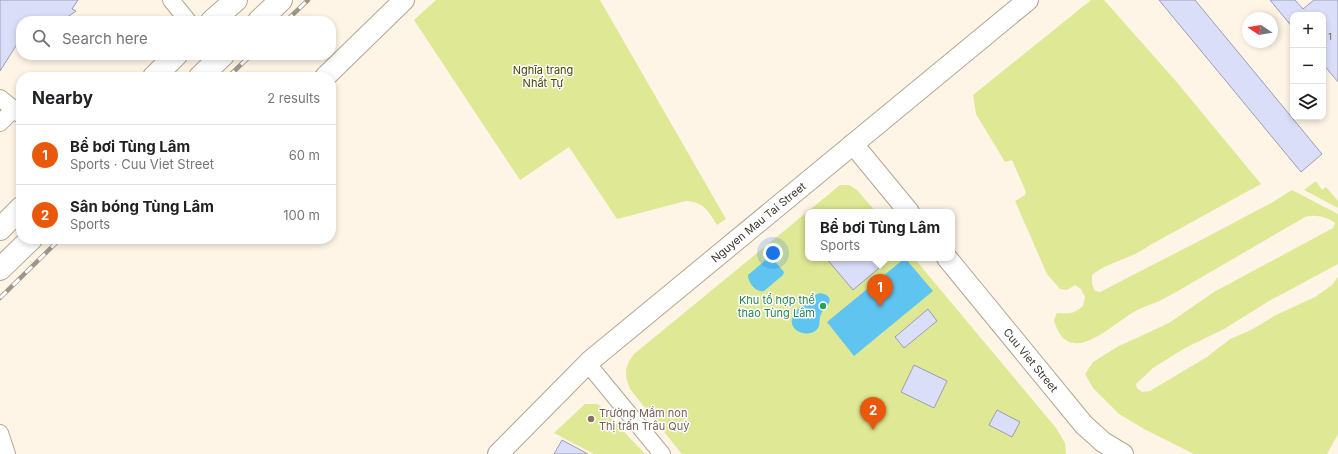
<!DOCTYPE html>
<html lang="en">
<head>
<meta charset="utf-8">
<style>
	:root { --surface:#fff; --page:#f2f2f2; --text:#202124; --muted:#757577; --line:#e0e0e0; --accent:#ea580c }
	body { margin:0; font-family:Inter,sans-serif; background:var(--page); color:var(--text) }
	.controls { position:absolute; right:12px; top:12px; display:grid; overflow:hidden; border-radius:8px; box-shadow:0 2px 6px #0003 }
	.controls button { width:36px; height:36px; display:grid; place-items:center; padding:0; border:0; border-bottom:1px solid var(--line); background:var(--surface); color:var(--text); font:20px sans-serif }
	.compass { position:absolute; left:1242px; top:12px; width:36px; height:36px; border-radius:50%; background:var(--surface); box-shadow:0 2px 6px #0003; rotate:282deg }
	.you { position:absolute; left:773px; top:253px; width:14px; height:14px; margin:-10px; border:3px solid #fff; border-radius:50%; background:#1a73e8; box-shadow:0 0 0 6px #1a73e833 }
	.badge { display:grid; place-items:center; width:26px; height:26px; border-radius:50%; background:var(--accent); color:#fff; font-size:13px; font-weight:700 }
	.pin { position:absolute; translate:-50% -33px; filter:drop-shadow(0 1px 2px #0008) }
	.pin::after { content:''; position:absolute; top:21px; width:14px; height:12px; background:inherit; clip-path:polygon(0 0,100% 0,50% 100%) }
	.popup { position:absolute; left:805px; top:209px; width:150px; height:52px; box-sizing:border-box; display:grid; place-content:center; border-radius:8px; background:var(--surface); filter:drop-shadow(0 1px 3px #0005); font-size:13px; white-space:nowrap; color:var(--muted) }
	.popup b { font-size:15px; color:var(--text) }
	.popup::after { content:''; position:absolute; left:50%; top:100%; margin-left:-8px; border:8px solid transparent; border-top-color:var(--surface) }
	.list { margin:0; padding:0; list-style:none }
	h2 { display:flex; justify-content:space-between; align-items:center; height:52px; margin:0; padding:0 16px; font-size:17px }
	h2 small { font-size:13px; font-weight:400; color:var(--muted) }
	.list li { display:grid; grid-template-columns:26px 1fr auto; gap:12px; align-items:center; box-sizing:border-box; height:60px; padding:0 16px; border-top:1px solid var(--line) }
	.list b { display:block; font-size:15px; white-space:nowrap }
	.list p { margin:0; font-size:13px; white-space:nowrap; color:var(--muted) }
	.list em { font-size:13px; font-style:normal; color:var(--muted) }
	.icon { flex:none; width:22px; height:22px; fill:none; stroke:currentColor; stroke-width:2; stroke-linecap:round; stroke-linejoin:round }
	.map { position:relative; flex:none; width:1338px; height:454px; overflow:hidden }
	.search { position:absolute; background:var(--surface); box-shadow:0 2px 6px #0003; left:16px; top:16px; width:320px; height:44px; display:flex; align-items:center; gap:10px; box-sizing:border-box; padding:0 14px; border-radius:16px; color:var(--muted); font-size:15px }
	.panel { position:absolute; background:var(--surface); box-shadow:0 2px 6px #0003; left:16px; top:72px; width:320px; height:172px; border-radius:16px }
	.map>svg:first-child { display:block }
	.green { fill:#dfe894 }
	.water { fill:#60c4f1 }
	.building { fill:#dbdef8; stroke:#9a9db4 }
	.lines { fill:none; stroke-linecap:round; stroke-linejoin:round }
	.minor-casing { stroke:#b4a690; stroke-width:18 }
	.tertiary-casing { stroke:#b4a690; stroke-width:22 }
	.trunk-casing { stroke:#b4a690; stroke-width:24 }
	.minor { stroke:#fff; stroke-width:16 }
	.tertiary { stroke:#fff; stroke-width:20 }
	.trunk { stroke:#fff; stroke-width:22 }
	.rail-casing { stroke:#9d968a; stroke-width:4.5 }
	.rail { stroke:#fff; stroke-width:3; stroke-dasharray:9; stroke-linecap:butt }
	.leisure-dot { fill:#2e9e5b; stroke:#fff; stroke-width:1.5 }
	.education-dot { fill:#8d6e63; stroke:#fff; stroke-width:1.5 }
	.labels { text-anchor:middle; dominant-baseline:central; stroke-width:3; stroke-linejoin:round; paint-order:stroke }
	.number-label { font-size:9px; fill:#646160 }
	.park-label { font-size:11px; fill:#424600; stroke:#fff }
	.street-label { font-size:11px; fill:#3c372e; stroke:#fff }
	.leisure-label { font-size:11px; fill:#27864d; stroke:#fff; text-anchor:end }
	.education-label { font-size:11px; fill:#785e54; stroke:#fff; text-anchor:start }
</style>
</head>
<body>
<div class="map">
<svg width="1338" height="454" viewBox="0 0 1338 454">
	<rect width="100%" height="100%" fill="#fef5e7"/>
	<g class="green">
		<path d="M436 0H600L726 219 717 225C708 211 705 202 686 201L617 219 569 147 520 180 414 20Z"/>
		<path d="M1091 0H1104L1175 80 1261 184 1150 245C1132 259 1109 261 1092 275V284L1095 291 1100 292 1203 239 1273 202 1292 190 1338 214V264L1269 301 1224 329 1185 348 1153 368 1136 384 1137 388 1142 392 1150 391 1207 357 1230 339 1251 330 1276 315 1315 297 1332 285 1338 277V434L1327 454H1194L1146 430 1119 414 1093 388 1085 374 1093 362 1117 347 1169 323 1214 292 1333 228 1335 223C1328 217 1314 214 1305 217L1176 292C1170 295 1164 299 1157 302 1150 305 1143 307 1137 310 1112 324 1068 371 1054 320L1057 313C1070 314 1073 314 1083 306L1085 297 1081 289 1075 285 1067 290 1060 289 1047 274 1015 201 1025 195 1026 192 1012 160 1005 162 976 114 973 95Z"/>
		<path d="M1316 181 1322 190 1326 187 1338 201V208L1304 190Z"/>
		<path d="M840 185H849L857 190 876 212H808V258H914L1056 428 1065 443 1066 454H682L681 453 630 389C624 373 624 368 634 354Z"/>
		<path d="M585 404H598L645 454H594L554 433Z"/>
	</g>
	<g class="water">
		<path d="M768 258 773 259 784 272 783 275 764 291C756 293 748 283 748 275Z"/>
		<path d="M905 258 933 291 854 356 827 322Z"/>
		<path d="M821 293C839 298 824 308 821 314 819 318 820 322 819 326 815 336 801 335 795 329 783 315 808 301 817 294Z"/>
	</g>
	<g class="building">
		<path d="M0 0H78L72 9 76 11 62 21H21V38L0 71Z"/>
		<path d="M1159 0H1195L1322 154 1301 172Z"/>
		<path d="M1270 0H1295L1303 9 1314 0H1338V82L1323 64V15H1293V28Z"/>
		<path d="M826 258H891L853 290Z"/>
		<path d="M928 309 937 321 904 348 895 337Z"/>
		<path d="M914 365 947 381 934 408 901 392Z"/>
		<path d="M997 410 1020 422 1012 437 989 425Z"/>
		<path d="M562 440 588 454H554Z"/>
	</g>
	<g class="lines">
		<defs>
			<g id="minor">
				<path d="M171 0 188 21"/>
				<path d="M0 98 21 115"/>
				<path d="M0 123 14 109"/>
				<path d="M588 364 662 454"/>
				<path d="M0 433 7 454"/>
			</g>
			<g id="tertiary">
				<path d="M325 77 404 0"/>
				<path d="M853 144 909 212"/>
				<path id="s1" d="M947 258 1084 425 1103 442 1123 454"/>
				<path id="s2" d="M498 454 590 361 1028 0"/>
			</g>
			<g id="trunk">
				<path d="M212 21 236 0"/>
				<path d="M259 21 281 0"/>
				<path d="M154 77 176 55"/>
				<path d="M200 77 223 55"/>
				<path d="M0 229 21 208"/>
				<path d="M0 269 31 239"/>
			</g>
		</defs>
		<use href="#minor" class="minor-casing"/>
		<use href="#tertiary" class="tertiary-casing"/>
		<use href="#trunk" class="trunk-casing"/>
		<use href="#minor" class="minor"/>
		<use href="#tertiary" class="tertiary"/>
		<use href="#trunk" class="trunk"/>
		<defs>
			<g id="rail">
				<path d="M286 21 308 0"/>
				<path d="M228 77 251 55"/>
				<path d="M0 298 60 239"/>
			</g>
		</defs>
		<use href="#rail" class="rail-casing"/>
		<use href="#rail" class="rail"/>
	</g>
	<circle class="leisure-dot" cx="823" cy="306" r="4"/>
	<circle class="education-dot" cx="591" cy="419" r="4"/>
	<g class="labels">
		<g class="number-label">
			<text x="1330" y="36">1</text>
		</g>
		<g class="park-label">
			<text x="543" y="70">Nghĩa trang<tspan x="543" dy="13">Nhất Tự</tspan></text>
		</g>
		<g class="street-label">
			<text stroke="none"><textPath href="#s2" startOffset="349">Nguyen Mau Tai Street</textPath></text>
			<text stroke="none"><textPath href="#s1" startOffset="132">Cuu Viet Street</textPath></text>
		</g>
		<g class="leisure-label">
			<text x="815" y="300">Khu tổ hợp thể<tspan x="815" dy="13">thao Tùng Lâm</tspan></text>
		</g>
		<g class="education-label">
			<text x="599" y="413">Trường Mầm non<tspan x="599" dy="13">Thị trấn Trâu Quỳ</tspan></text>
		</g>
	</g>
</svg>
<div class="controls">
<button>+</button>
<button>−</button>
<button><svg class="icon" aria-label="layers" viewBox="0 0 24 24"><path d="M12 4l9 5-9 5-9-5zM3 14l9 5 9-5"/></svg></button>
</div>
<svg class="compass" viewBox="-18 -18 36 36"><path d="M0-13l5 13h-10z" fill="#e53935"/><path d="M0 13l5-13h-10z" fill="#757577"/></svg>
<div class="you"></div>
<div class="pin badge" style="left:880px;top:307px">1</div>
<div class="popup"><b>Bể bơi Tùng Lâm</b>Sports</div>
<div class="pin badge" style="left:873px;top:430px">2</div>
<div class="search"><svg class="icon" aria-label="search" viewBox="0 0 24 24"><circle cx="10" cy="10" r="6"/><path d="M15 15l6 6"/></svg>Search here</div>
<section class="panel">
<h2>Nearby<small>2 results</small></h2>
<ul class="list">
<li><span class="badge">1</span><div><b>Bể bơi Tùng Lâm</b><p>Sports · Cuu Viet Street</p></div><em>60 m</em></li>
<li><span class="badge">2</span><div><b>Sân bóng Tùng Lâm</b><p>Sports</p></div><em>100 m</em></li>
</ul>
</section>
</div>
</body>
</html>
